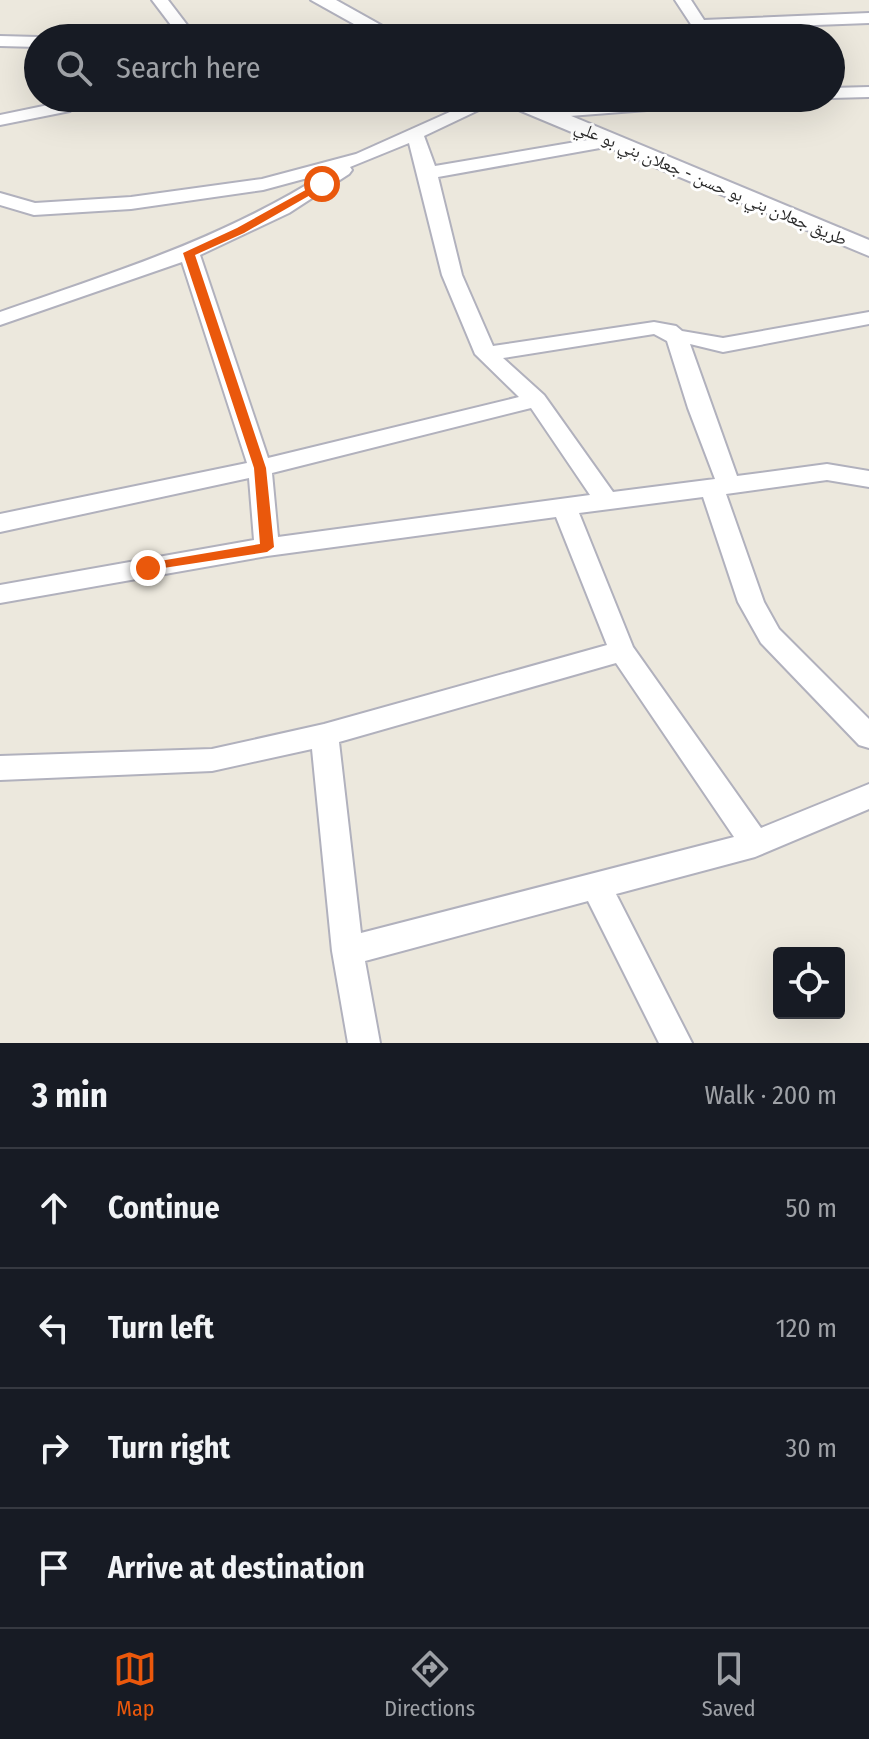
<!DOCTYPE html>
<html lang="en">
<head>
<meta charset="utf-8">
<style>
	:root { --surface:#171b24; --page:#20242c; --text:#f1f3f6; --muted:#9ea1a6; --line:#363941; --accent:#ea580c }
	body { margin:0; font-family:"Fira Sans Condensed","Noto Naskh Arabic",sans-serif; background:var(--page); color:var(--text) }
	.controls { position:absolute; right:24px; bottom:24px; display:grid; overflow:hidden; border-radius:8px; box-shadow:0 8px 32px #0002 }
	.controls button { width:72px; height:72px; display:grid; place-items:center; padding:0; border:0; border-bottom:2px solid var(--line); background:var(--surface); color:var(--text); font:40px sans-serif }
	.stop { position:absolute; width:24px; height:24px; margin:-18px; border:6px solid #ea580c; border-radius:50%; background:#fff }
	.stop.end { background:#ea580c; border-color:#fff; box-shadow:0 2px 8px #0008 }
	.list { margin:0; padding:0; list-style:none }
	h2 { display:flex; justify-content:space-between; align-items:center; height:104px; margin:0; padding:0 32px; font-size:34px }
	h2 small { font-size:26px; font-weight:400; color:var(--muted) }
	.list li { display:grid; grid-template-columns:52px 1fr auto; gap:24px; align-items:center; box-sizing:border-box; height:120px; padding:0 32px; border-top:2px solid var(--line) }
	.list b { display:block; font-size:30px; white-space:nowrap }
	.list em { font-size:26px; font-style:normal; color:var(--muted) }
	.icon { flex:none; width:44px; height:44px; fill:none; stroke:currentColor; stroke-width:2; stroke-linecap:round; stroke-linejoin:round }
	.map { position:relative; flex:none; width:869px; height:1043px; overflow:hidden }
	.search { position:absolute; background:var(--surface); box-shadow:0 8px 32px #0002; left:24px; right:24px; top:24px; height:88px; display:flex; align-items:center; gap:20px; box-sizing:border-box; padding:0 28px; border-radius:44px; color:var(--muted); font-size:30px }
	.sheet { height:584px; background:var(--surface) }
	nav { display:flex; justify-content:space-around; align-items:center; box-sizing:border-box; height:112px; border-top:2px solid var(--line); background:var(--surface); font-size:22px; color:var(--muted) }
	nav a { display:grid; justify-items:center; gap:4px }
	nav .on { color:var(--accent) }
	.map>svg:first-child { display:block }
	.lines { fill:none; stroke-linecap:round; stroke-linejoin:round }
	.minor-casing { stroke:#b1b1bd; stroke-width:4 }
	.tertiary-casing { stroke:#b1b1bd; stroke-width:4 }
	.minor { fill:#fff; fill-rule:evenodd }
	.tertiary { fill:#fff; fill-rule:evenodd }
	.route { fill:#ea580c }
	.labels { text-anchor:middle; dominant-baseline:central; stroke-width:6; stroke-linejoin:round; paint-order:stroke }
	.far-street-label { font-size:18px; fill:#2a2a2a; stroke:#fff }
</style>
</head>
<body>
<div class="map">
<svg width="869" height="1043" viewBox="0 0 869 1043">
	<rect width="100%" height="100%" fill="#ece8dd"/>
	<g class="lines">
		<defs>
			<g id="minor">
				<path d="M152 0H168L197 38H130L138 33 174 29Z"/>
				<path d="M675 0H691L704 20 869 13V23L710 29 716 38H700Z"/>
				<path d="M0 36 38 37 41 38H38V47L0 46Z"/>
				<path d="M869 87V97L831 98V88Z"/>
				<path d="M63 98H82L70 111 0 125V115L58 103Z"/>
				<path d="M481 98H504L424 136 435 166 611 136 620 141 611 146 438 177 462 275 493 346 654 322 676 326 682 331 723 338 869 312V324L723 352 690 344 737 476 827 464 869 471V487L827 480 726 494 764 602 779 629 869 719V748L859 745 761 643 738 602 703 497 579 513 633 647 761 828 869 784V809L755 857 616 894 692 1043H659L588 901 365 961 380 1043H348L332 951 312 749 212 771 0 780V756L212 749 324 724 607 645 556 517 267 556 0 603V585L254 540 249 478 0 532V514L247 463 182 262 0 325V312C115 272 222 239 326 173L263 190 131 209 34 215 0 205V193L35 203 131 197 262 179 356 154ZM409 143 442 275 475 354 519 397 268 458 200 255 289 213 349 174 352 170 350 167ZM654 334 667 341 688 408 715 479 613 492 544 395 503 358ZM531 408 590 495 278 537 272 473ZM616 663 734 837 361 933 339 742Z"/>
				<path d="M671 98H746L737 103 544 118 535 113 544 108Z"/>
			</g>
			<g id="tertiary">
				<path d="M311 0H336L404 38H379Z"/>
				<path d="M499 98H528L869 240V256L502 103Z"/>
			</g>
		</defs>
		<use href="#minor" class="minor-casing"/>
		<use href="#tertiary" class="tertiary-casing"/>
		<use href="#minor" class="minor"/>
		<use href="#tertiary" class="tertiary"/>
	</g>
	<path class="route" d="M322 181 327 184 326 186 244 233 195 255 266 468 274 547 267 552 144 571 142 568 148 563 260 544 254 468 183 253 237 228Z"/>
	<g class="labels">
		<g class="far-street-label">
			<text transform="translate(711 183) rotate(23)">طريق جعلان بني بو حسن - جعلان بني بو علي</text>
		</g>
	</g>
</svg>
<div class="controls">
<button><svg class="icon" aria-label="locate" viewBox="0 0 24 24"><circle cx="12" cy="12" r="6"/><path d="M12 2v4M12 18v4M2 12h4M18 12h4"/></svg></button>
</div>
<div class="stop" style="left:322px;top:184px"></div>
<div class="stop end" style="left:148px;top:568px"></div>
<div class="search"><svg class="icon" aria-label="search" viewBox="0 0 24 24"><circle cx="10" cy="10" r="6"/><path d="M15 15l6 6"/></svg>Search here</div>
</div>
<section class="sheet">
<h2>3 min<small>Walk · 200 m</small></h2>
<ul class="list">
<li><svg class="icon" aria-label="ahead" viewBox="0 0 24 24"><path d="M12 20V5M6 11l6-6 6 6"/></svg><div><b>Continue</b></div><em>50 m</em></li>
<li><svg class="icon" aria-label="left" viewBox="0 0 24 24"><path d="M17 20v-9H6M10 6l-5 5 5 5"/></svg><div><b>Turn left</b></div><em>120 m</em></li>
<li><svg class="icon" aria-label="right" viewBox="0 0 24 24"><path d="M7 20v-9h11M14 6l5 5-5 5"/></svg><div><b>Turn right</b></div><em>30 m</em></li>
<li><svg class="icon" aria-label="arrive" viewBox="0 0 24 24"><path d="M6 21V4h12l-3 4 3 4H6"/></svg><div><b>Arrive at destination</b></div></li>
</ul>
</section>
<nav>
<a class="on"><svg class="icon" aria-label="map" viewBox="0 0 24 24"><path d="M3 6l6-2 6 2 6-2v14l-6 2-6-2-6 2zM9 4v14M15 6v14"/></svg>Map</a>
<a><svg class="icon" aria-label="directions" viewBox="0 0 24 24"><path d="M12 3l9 9-9 9-9-9zM9 14v-3h6M13 9l2 2-2 2"/></svg>Directions</a>
<a><svg class="icon" aria-label="saved" viewBox="0 0 24 24"><path d="M7 4h10v16l-5-4-5 4z"/></svg>Saved</a>
</nav>
</body>
</html>
